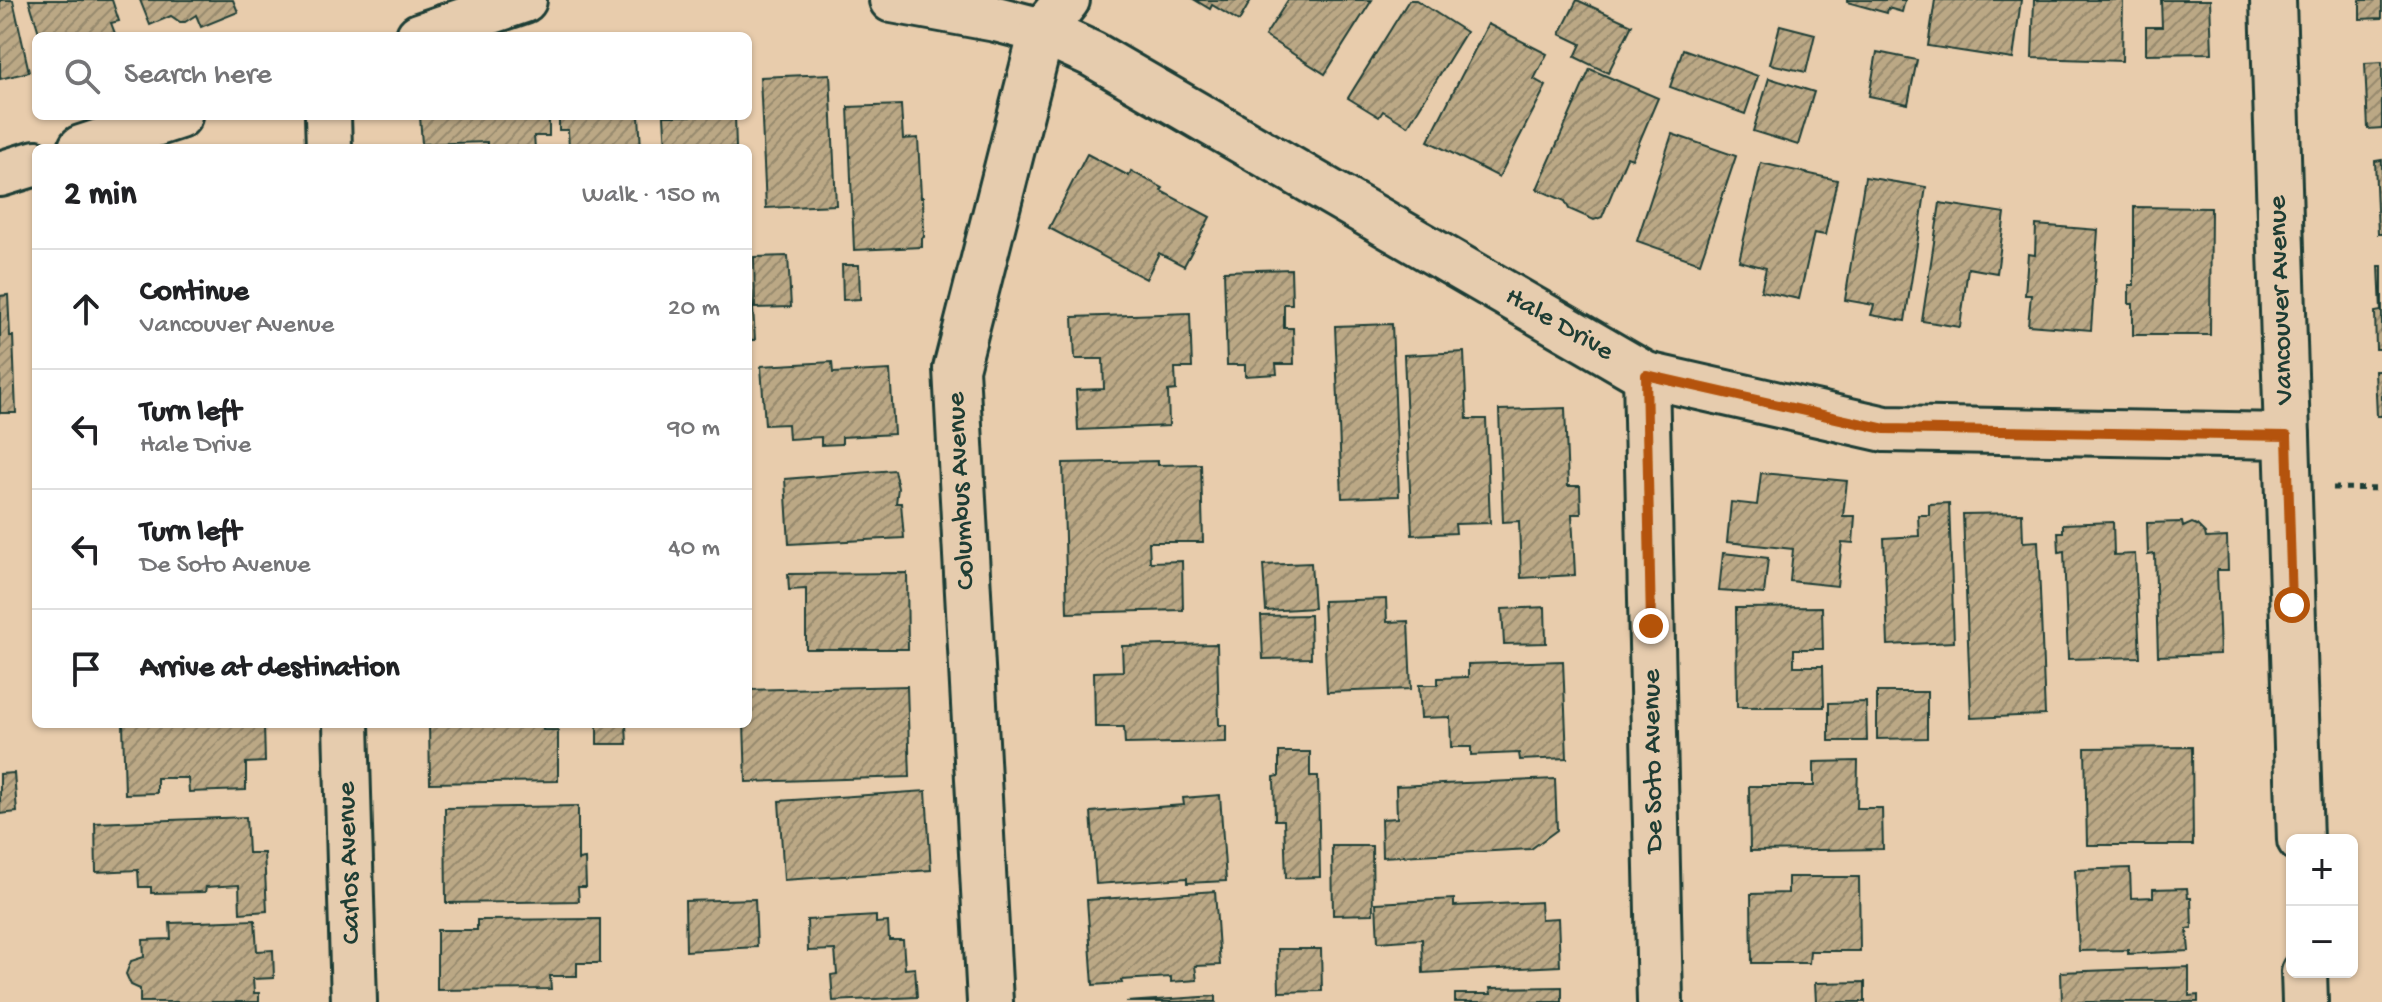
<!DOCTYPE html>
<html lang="en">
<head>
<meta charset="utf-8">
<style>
	:root { --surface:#fff; --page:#f2f2f2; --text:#202124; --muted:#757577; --line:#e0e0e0 }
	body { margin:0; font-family:"Gochi Hand",sans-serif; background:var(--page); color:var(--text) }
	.controls { position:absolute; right:24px; bottom:24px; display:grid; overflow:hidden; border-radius:12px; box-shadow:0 2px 6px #0004 }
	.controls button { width:72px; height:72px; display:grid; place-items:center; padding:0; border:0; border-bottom:2px solid var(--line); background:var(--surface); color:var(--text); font:40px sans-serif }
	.stop { position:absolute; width:24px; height:24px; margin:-18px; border:6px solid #b45309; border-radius:50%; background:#fff }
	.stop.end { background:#b45309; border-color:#fff; box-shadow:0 2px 8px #0008 }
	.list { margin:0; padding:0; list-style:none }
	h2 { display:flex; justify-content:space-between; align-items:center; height:104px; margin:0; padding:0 32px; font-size:34px }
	h2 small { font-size:26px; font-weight:400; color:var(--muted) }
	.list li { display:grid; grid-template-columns:52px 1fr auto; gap:24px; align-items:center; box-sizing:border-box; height:120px; padding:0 32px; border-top:2px solid var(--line) }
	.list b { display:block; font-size:30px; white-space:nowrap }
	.list p { margin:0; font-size:26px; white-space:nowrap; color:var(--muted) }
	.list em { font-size:26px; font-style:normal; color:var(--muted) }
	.icon { flex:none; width:44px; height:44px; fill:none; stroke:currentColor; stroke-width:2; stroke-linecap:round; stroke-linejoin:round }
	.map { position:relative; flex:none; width:2382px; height:1002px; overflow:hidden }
	.search { position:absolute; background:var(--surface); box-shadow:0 2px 6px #0004; left:32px; top:32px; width:720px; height:88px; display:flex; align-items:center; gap:20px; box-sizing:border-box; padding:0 28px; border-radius:12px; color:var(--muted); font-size:30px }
	.panel { position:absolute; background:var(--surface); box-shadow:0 2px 6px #0004; left:32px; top:144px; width:720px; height:584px; border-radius:12px }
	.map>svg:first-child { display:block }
	.building { fill:url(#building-hatch); stroke:#1f3d34; stroke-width:2 }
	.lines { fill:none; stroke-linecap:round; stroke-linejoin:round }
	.street-casing { stroke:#1f3d34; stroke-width:50 }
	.path { stroke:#1f3d34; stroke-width:5; stroke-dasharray:6 6; stroke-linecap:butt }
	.street { stroke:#e6ccae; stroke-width:44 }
	.route { stroke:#b45309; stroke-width:10 }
	.labels { text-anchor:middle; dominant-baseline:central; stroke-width:6; stroke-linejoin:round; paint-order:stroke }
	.street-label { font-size:28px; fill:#1f3d34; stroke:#e6ccae }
</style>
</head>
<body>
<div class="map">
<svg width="2382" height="1002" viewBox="0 0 2382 1002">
	<defs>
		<pattern id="building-hatch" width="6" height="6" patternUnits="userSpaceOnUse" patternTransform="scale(2)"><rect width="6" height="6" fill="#bba885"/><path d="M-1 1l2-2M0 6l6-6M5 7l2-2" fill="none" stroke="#978a6e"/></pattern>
	</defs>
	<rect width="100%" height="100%" fill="#e8ccac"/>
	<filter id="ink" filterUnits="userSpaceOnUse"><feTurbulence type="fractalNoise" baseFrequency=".0125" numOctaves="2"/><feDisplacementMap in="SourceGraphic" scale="16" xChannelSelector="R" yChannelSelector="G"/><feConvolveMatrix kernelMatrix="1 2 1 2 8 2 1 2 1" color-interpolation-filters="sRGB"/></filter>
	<g filter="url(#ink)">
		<g class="building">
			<path d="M0 0H13L29 72 0 79Z"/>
			<path d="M29 0H112L119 21 111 23 116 36H40Z"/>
			<path d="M140 0H233L238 12 201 27 196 15 185 22H180L171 16 150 25Z"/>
			<path d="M1195 0H1251L1239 21 1212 5 1210 9Z"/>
			<path d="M1288 0H1372L1325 74 1265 36Z"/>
			<path d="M1409 0H1416L1466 32 1408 126 1383 111 1379 117 1348 98Z"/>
			<path d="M1577 0 1632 25 1608 73 1575 57 1581 44 1560 34Z"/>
			<path d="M1847 0H1905L1902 12 1888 8 1887 13 1847 2Z"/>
			<path d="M1935 0H2021L2013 59 1928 46Z"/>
			<path d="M2034 0H2123L2122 61 2032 58Z"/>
			<path d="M2161 0H2210L2212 53 2146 54V27H2162Z"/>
			<path d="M2360 0H2382V18L2360 19Z"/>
			<path d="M1488 24 1547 54 1534 79 1546 86 1499 177 1428 141Z"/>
			<path d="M1780 25 1815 34 1806 72 1770 64Z"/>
			<path d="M1683 49 1758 76 1745 114 1670 87Z"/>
			<path d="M1877 52 1917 60 1908 104 1869 96Z"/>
			<path d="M2382 62V128L2368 129 2365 63Z"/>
			<path d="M1590 69 1658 98 1632 159 1627 157 1602 217 1594 220 1569 209 1565 201 1537 189Z"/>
			<path d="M830 74 836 205 766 208 760 77Z"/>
			<path d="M1769 78 1814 92 1798 145 1753 131Z"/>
			<path d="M901 105 903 139 918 138 921 197H923L924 237 922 238V247L854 250 848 107Z"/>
			<path d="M420 116H549V136H534L535 148H487V142L422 144Z"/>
			<path d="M559 116H639L641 148H569L568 130H559Z"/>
			<path d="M664 116H735L736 148H666Z"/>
			<path d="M1672 134 1736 156 1700 263 1637 241Z"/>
			<path d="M1087 154 1129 176 1131 171 1163 188 1161 191 1210 217 1184 266 1159 253 1146 279 1049 228Z"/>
			<path d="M2382 160V234H2378L2375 161Z"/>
			<path d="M1761 163 1837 180 1825 235 1814 233 1799 299 1761 291 1766 268 1739 261Z"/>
			<path d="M1865 177 1926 187 1905 321 1871 315 1874 305 1845 300Z"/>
			<path d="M1940 203 2005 213 1997 273 1968 268 1960 327 1922 321Z"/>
			<path d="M2134 207 2211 208 2210 335H2133V304H2129V285H2134Z"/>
			<path d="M2036 225 2098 230 2091 330 2028 325 2031 295H2025L2028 254 2035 255Z"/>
			<path d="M788 256 791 307 755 308 754 257Z"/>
			<path d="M842 265H859L860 299 843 300Z"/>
			<path d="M2379 266H2382V349H2376L2375 312 2381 311Z"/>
			<path d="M1291 269 1292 304H1284V328H1293L1294 364H1276L1277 374 1245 376V365H1227L1224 271Z"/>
			<path d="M748 292H752L755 340H748Z"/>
			<path d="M8 295 10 336H13L16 413H0V296Z"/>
			<path d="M1190 313 1192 368H1175L1176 390 1168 391 1169 426 1078 430 1076 390 1104 389 1103 359H1075L1073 317Z"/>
			<path d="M1392 324 1399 496 1342 498 1335 326Z"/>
			<path d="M1464 352 1467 419H1486L1490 523 1455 524 1456 533 1412 535 1404 355Z"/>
			<path d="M832 362 833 373 890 370 894 434 842 437V444L821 445V437L789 439 788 424 765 425 761 366Z"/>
			<path d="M2375 371H2382V416H2377Z"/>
			<path d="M1565 408 1568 486H1580L1581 514H1572L1575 575 1521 578 1519 521 1503 522 1499 410Z"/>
			<path d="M1158 461V465L1201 464 1203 542H1149L1150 562 1182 561 1183 610 1067 613 1063 463Z"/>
			<path d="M894 470 898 488 896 503H901L904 538 789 544 785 479Z"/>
			<path d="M1761 473 1847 481 1843 516H1855L1853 543 1842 542 1837 586 1790 581 1793 549 1727 542 1731 502 1757 505Z"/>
			<path d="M1949 503 1954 642 1888 645 1884 538 1919 536 1918 515H1929V504Z"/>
			<path d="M2022 513 2023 542 2038 541 2045 715 1971 718 1963 514Z"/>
			<path d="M2113 522 2114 555 2135 554 2140 657 2068 659 2064 551 2059 552 2058 532H2063V524Z"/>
			<path d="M2182 522 2183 527 2192 523 2197 525 2205 533 2206 538 2227 537 2228 570H2217L2220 654 2158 656 2155 554 2148 555 2147 523Z"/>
			<path d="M1723 553 1768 558 1764 594 1719 591Z"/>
			<path d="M1311 563 1314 608 1266 611 1263 565Z"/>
			<path d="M907 573 908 649H806V589L789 590 788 574Z"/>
			<path d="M1386 599 1387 622 1408 621 1411 689 1327 692 1323 601Z"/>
			<path d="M1545 607 1546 643 1504 644 1502 609Z"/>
			<path d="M1822 607 1823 649H1794V666H1823L1824 707H1737L1736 608Z"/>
			<path d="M1310 615 1311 658 1263 659 1261 616Z"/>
			<path d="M1217 644 1219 725H1226V742L1125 744 1124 727H1095L1094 672 1123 671 1122 646Z"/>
			<path d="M1563 661 1567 758 1520 760 1519 753 1471 755V747H1451L1450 717 1421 718 1419 685H1438V678L1468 677V664Z"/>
			<path d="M907 686 910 777 746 782 744 724H748V690Z"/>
			<path d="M1877 692H1927V738L1877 739Z"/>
			<path d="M1866 702 1867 741H1829V703Z"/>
			<path d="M123 724H264L265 762 246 763V790L189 792 188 778H157V793L125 794Z"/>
			<path d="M429 724H543V730H558V781L430 783Z"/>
			<path d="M597 724H626L627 744H597Z"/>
			<path d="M2192 747 2193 845H2087L2085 748Z"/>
			<path d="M1279 752H1310V776H1318L1320 877 1286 878 1284 820H1275L1274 777 1279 776Z"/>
			<path d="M1858 761 1857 808H1882L1883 849 1750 851 1749 786H1814V762Z"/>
			<path d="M14 773 17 812 0 814V774Z"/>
			<path d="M1555 779 1557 830 1531 849 1382 857 1381 819 1397 818 1396 786Z"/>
			<path d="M926 791 931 870 784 880 779 801Z"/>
			<path d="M1220 795 1226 881 1187 883V878L1096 884 1091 812 1184 805 1183 798Z"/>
			<path d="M578 806V860L585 859 586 887H578L579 901 446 903 445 808Z"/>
			<path d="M246 817 248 853H264L267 911 240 913 239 885 206 887 205 892 151 893V887H139L138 870 96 872 95 823Z"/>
			<path d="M1332 846H1372L1373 914 1333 915Z"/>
			<path d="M2130 868 2131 898 2153 897V889L2187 888 2188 898H2191L2192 928 2187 929 2189 951 2128 954V950L2079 951 2075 870Z"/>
			<path d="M1788 877H1859L1860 951H1810L1809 963H1752L1751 894 1788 893Z"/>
			<path d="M1215 891 1220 965 1195 966 1197 980 1171 982V977L1121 980 1122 983 1093 985 1087 900Z"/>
			<path d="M755 899 757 947 686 951 685 901Z"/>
			<path d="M1454 899V906L1540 902 1541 919 1558 918 1560 966 1423 973 1422 939 1378 942 1376 903Z"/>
			<path d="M876 916V923L888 922 889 940H903L905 969 915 968 917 997 833 1001 831 975 837 974 835 950 808 951 807 920Z"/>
			<path d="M600 919V963H577V976H550L551 989 437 990V930H477V920Z"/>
			<path d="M255 920 257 951 273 950 274 978 253 979 254 993H259V1002H140V989L131 985 126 974 131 961 144 957 143 940 171 939 170 923Z"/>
			<path d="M1278 949H1321L1322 991 1279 992Z"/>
			<path d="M2189 967V996L2198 995V1002H2062L2061 972Z"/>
			<path d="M1865 982V1002H1816L1815 983Z"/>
			<path d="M1562 987V1002H1455V994H1491L1490 988Z"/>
			<path d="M1216 996V1002H1126Z"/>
		</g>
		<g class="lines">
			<defs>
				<g id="street">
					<path d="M892 0 996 19 1042 31 1092 54 1646 375 1885 429 2287 436"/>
					<path d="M2273 0 2300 840"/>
					<path d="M419 36 524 0"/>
					<path d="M328 116 329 148"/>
					<path d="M81 148 179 116"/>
					<path d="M0 174 36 163"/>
					<path d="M1646 375 1660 1002"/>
					<path d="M346 724 354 1002"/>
					<path d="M2304 972 2305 1002"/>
					<path d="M990 1002 956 369 1042 31 1067 0"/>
				</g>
			</defs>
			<use href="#street" class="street-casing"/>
			<path class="path" d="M2333 488 2382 489"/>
			<use href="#street" class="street"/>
		</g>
	</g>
	<g class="lines" filter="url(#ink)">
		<path class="route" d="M1651 626 1646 375 1885 429 2287 436 2292 605"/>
	</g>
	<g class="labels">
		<g class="street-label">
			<text transform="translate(2282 300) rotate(-92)">Vancouver Avenue</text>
			<text transform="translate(1559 325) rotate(30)">Hale Drive</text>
			<text transform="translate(962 491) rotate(-93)">Columbus Avenue</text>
			<text transform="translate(1654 761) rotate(-91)">De Soto Avenue</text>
			<text transform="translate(350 863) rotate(-92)">Carlos Avenue</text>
		</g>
	</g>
</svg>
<div class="controls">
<button>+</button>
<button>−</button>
</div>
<div class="stop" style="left:2292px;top:605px"></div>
<div class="stop end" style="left:1651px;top:626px"></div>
<div class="search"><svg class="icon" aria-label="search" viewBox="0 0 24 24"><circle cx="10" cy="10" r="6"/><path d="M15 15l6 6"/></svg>Search here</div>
<section class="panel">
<h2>2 min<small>Walk · 150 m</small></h2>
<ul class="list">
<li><svg class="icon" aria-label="ahead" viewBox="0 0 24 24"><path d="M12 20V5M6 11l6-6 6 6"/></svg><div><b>Continue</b><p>Vancouver Avenue</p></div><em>20 m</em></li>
<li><svg class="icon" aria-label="left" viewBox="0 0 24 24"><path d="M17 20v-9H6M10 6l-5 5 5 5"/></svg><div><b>Turn left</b><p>Hale Drive</p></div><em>90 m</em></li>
<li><svg class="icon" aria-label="left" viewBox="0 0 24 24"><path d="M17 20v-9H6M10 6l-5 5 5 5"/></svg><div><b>Turn left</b><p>De Soto Avenue</p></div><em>40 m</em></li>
<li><svg class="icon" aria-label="arrive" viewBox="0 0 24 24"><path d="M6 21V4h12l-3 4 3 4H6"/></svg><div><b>Arrive at destination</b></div></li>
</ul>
</section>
</div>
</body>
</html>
